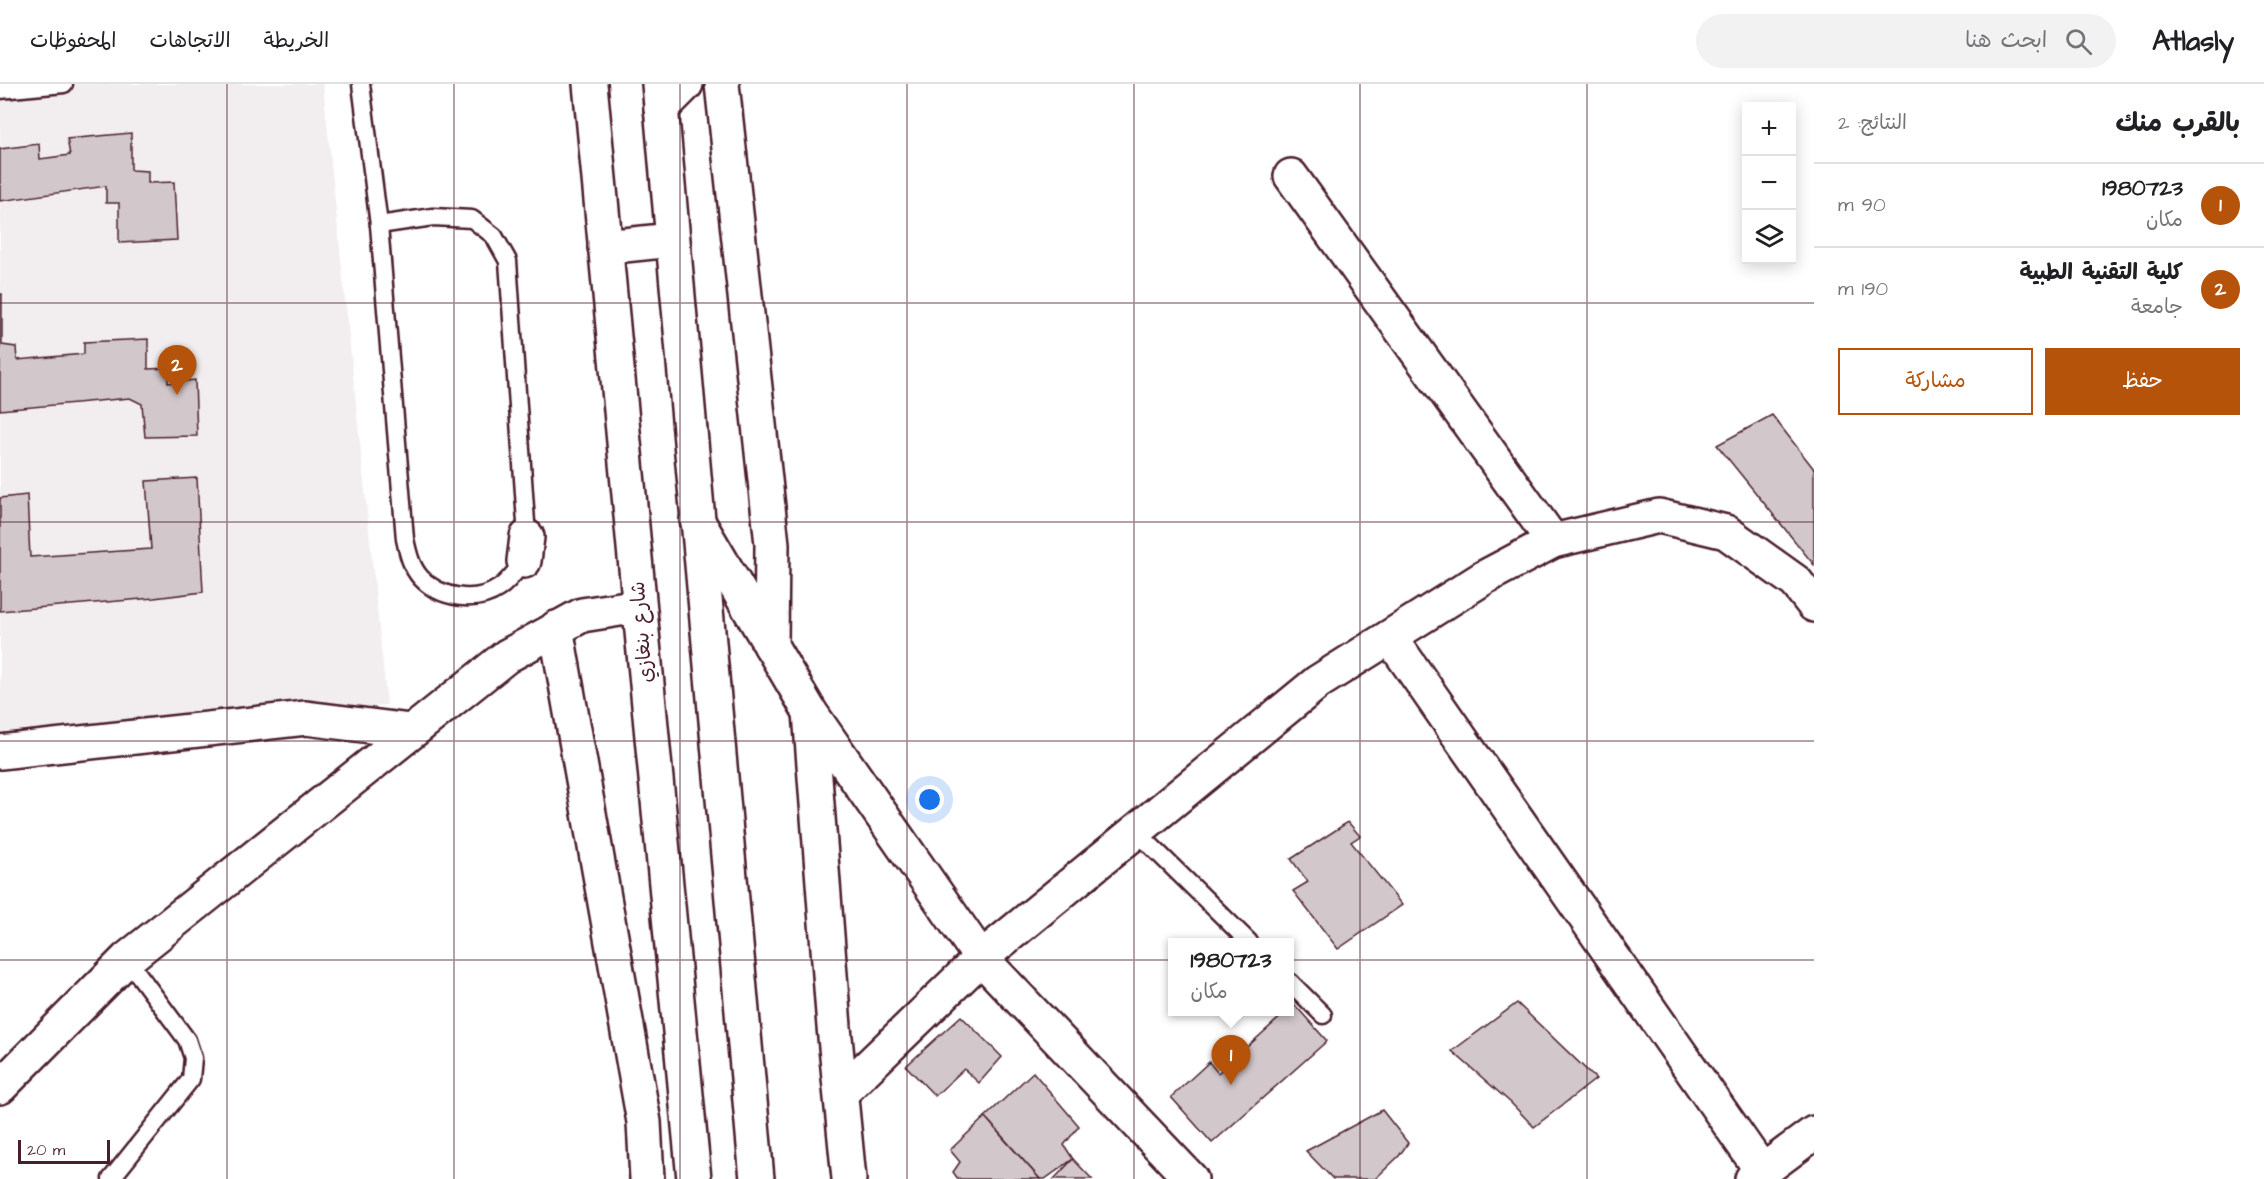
<!DOCTYPE html>
<html lang="ar">
<head>
<meta charset="utf-8">
<style>
	:root { --surface:#fff; --page:#f2f2f2; --text:#202124; --muted:#757577; --line:#e0e0e0; --accent:#b45309 }
	body { margin:0; font-family:"Architects Daughter","Playpen Sans Arabic",sans-serif; background:var(--page); color:var(--text); direction:rtl }
	.controls { position:absolute; right:18px; top:18px; display:grid; overflow:hidden; border-radius:0px; box-shadow:0 3px 15px #0003 }
	.controls button { width:54px; height:54px; display:grid; place-items:center; padding:0; border:0; border-bottom:2px solid var(--line); background:var(--surface); color:var(--text); font:30px sans-serif }
	.scale { position:absolute; left:18px; bottom:15px; width:92px; box-sizing:border-box; padding-left:6px; border:3px solid #4a1f2b; border-top:0; font-size:16px; line-height:21px; white-space:nowrap; color:#4a1f2b; -webkit-text-stroke:4px #fff; paint-order:stroke }
	.you { position:absolute; left:930px; top:716px; width:21px; height:21px; margin:-15px; border:4px solid #fff; border-radius:50%; background:#1a73e8; box-shadow:0 0 0 9px #1a73e833 }
	.badge { display:grid; place-items:center; width:39px; height:39px; border-radius:50%; background:var(--accent); color:#fff; font-size:20px; font-weight:700 }
	.pin { position:absolute; translate:-50% -50px; filter:drop-shadow(0 2px 3px #0008) }
	.pin::after { content:''; position:absolute; top:32px; width:21px; height:18px; background:inherit; clip-path:polygon(0 0,100% 0,50% 100%) }
	.popup { position:absolute; left:1168px; top:854px; width:126px; height:78px; box-sizing:border-box; display:grid; place-content:center; border-radius:0px; background:var(--surface); filter:drop-shadow(0 2px 4px #0005); font-size:20px; white-space:nowrap; color:var(--muted) }
	.popup b { font-size:22px; color:var(--text) }
	.popup::after { content:''; position:absolute; left:50%; top:100%; margin-left:-12px; border:12px solid transparent; border-top-color:var(--surface) }
	.list { margin:0; padding:0; list-style:none }
	h2 { display:flex; justify-content:space-between; align-items:center; height:78px; margin:0; padding:0 24px; font-size:26px }
	h2 small { font-size:20px; font-weight:400; color:var(--muted) }
	.list li { display:grid; grid-template-columns:39px 1fr auto; gap:18px; align-items:center; box-sizing:border-box; height:84px; padding:0 24px; border-top:2px solid var(--line) }
	.list b { display:block; font-size:22px; white-space:nowrap }
	.list p { margin:0; font-size:20px; white-space:nowrap; color:var(--muted) }
	.list em { font-size:20px; font-style:normal; color:var(--muted) }
	.actions { display:flex; gap:12px; padding:18px 24px }
	.actions a { flex:1; padding:14px 0; border:2px solid var(--accent); border-radius:0px; text-align:center; font-size:21px; color:var(--accent) }
	.actions .main { background:var(--accent); color:#fff }
	.icon { flex:none; width:33px; height:33px; fill:none; stroke:currentColor; stroke-width:2; stroke-linecap:round; stroke-linejoin:round }
	.map { position:relative; flex:none; width:1814px; height:1095px; overflow:hidden; direction:ltr }
	header { display:flex; align-items:center; gap:36px; box-sizing:border-box; height:84px; padding:0 30px; background:var(--surface); border-bottom:2px solid var(--line) }
	header strong { font-size:28px }
	nav { display:flex; gap:33px; margin-inline-start:auto; font-size:21px }
	.search { width:420px; height:54px; background:var(--page); display:flex; align-items:center; gap:15px; box-sizing:border-box; padding:0 21px; border-radius:33px; color:var(--muted); font-size:22px }
	main { display:flex }
	aside { flex:1; background:var(--surface) }
	.map>svg:first-child { display:block }
	.built { fill:#f2eeef }
	.building { fill:#d2c7cb; stroke:#4a1f2b; stroke-width:1.5 }
	.lines { fill:none; stroke-linecap:round; stroke-linejoin:round }
	.lane-casing { stroke:#4a1f2b; stroke-width:21 }
	.street-casing { stroke:#4a1f2b; stroke-width:38 }
	.primary-casing { stroke:#4a1f2b; stroke-width:38 }
	.lane { stroke:#fff; stroke-width:16 }
	.street { stroke:#fff; stroke-width:33 }
	.primary { stroke:#fff; stroke-width:33 }
	.grid { fill:none; stroke:#4a1f2b; stroke-width:1.5; stroke-opacity:0.55 }
	.labels { text-anchor:middle; dominant-baseline:central; stroke-width:4.5; stroke-linejoin:round; paint-order:stroke }
	.street-label { font-size:20px; fill:#4a1f2b; stroke:#fff }
</style>
</head>
<body>
<header>
<strong>Atlasly</strong>
<div class="search"><svg class="icon" aria-label="search" viewBox="0 0 24 24"><circle cx="10" cy="10" r="6"/><path d="M15 15l6 6"/></svg>ابحث هنا</div>
<nav><a>الخريطة</a><a>الاتجاهات</a><a>المحفوظات</a></nav>
</header>
<main>
<aside>
<h2>بالقرب منك<small>النتائج: 2</small></h2>
<ul class="list">
<li><span class="badge">1</span><div><b>1980723</b><p>مكان</p></div><em>90 m</em></li>
<li><span class="badge">2</span><div><b>كلية التقنية الطبية</b><p>جامعة</p></div><em>190 m</em></li>
</ul>
<div class="actions"><a class="main">حفظ</a><a>مشاركة</a></div>
</aside>
<div class="map">
<svg width="1814" height="1095" viewBox="0 0 1814 1095">
	<rect width="100%" height="100%" fill="#fff"/>
	<filter id="ink" filterUnits="userSpaceOnUse"><feTurbulence type="fractalNoise" baseFrequency=".0167" numOctaves="2"/><feDisplacementMap in="SourceGraphic" scale="12" xChannelSelector="R" yChannelSelector="G"/><feConvolveMatrix kernelMatrix="1 2 1 2 8 2 1 2 1" color-interpolation-filters="sRGB"/></filter>
	<g filter="url(#ink)">
		<path class="built" d="M0 0H323L387 621 0 654Z"/>
		<g class="building">
			<path d="M131 49V86L148 87V99L174 98 177 156 119 159V119H106V102L0 117V65L39 60 40 75 70 71 67 55Z"/>
			<path d="M0 210H2V261L16 263 17 276 84 270V258L148 255V285L168 284V299L195 296 197 352 145 353 142 320 130 314 0 326Z"/>
			<path d="M1772 331 1814 385V481L1717 361Z"/>
			<path d="M197 394 203 508 154 514 0 527V414L27 411 30 473 151 465 146 397Z"/>
			<path d="M1348 738 1360 752 1351 758 1402 821 1338 865 1293 807 1308 798 1291 775Z"/>
			<path d="M1517 919 1596 995 1534 1043 1511 1019 1452 967Z"/>
			<path d="M1294 920 1327 957 1212 1059 1171 1013 1209 978 1218 989 1286 928H1290V925Z"/>
			<path d="M961 932 1002 973 979 999 964 985 935 1012 906 982Z"/>
			<path d="M1033 988 1079 1042 1064 1061 1073 1075 1045 1095H1040L985 1033Z"/>
			<path d="M1382 1026 1408 1059 1399 1072 1375 1095H1333L1306 1067Z"/>
			<path d="M985 1033 1004 1055 1040 1095H958L953 1088 960 1078 950 1066Z"/>
			<path d="M1073 1075 1092 1095H1054Z"/>
		</g>
		<g class="lines">
			<defs>
				<g id="lane">
					<path d="M361 0 379 141"/>
					<path d="M0 6 64 0"/>
					<path d="M524 477C516 487 509 497 499 504 475 520 440 514 421 494 411 483 408 469 405 455L379 141 433 133 472 135 494 152 508 177 527 453"/>
					<path d="M1137 748 1249 858"/>
					<path d="M1290 898 1323 931"/>
					<path d="M111 1095 191 995 193 974 187 956 127 875"/>
				</g>
				<g id="street">
					<path d="M722 0 772 460 771 562"/>
					<path d="M661 25 686 0"/>
					<path d="M1291 92 1553 457"/>
					<path d="M697 436 810 628 981 874 1191 1095"/>
					<path d="M524 477 527 453"/>
					<path d="M556 544 644 1038 647 1095"/>
					<path d="M1390 553 1762 1087"/>
					<path d="M810 628 834 943 849 1095"/>
					<path d="M0 668 306 634 411 647"/>
					<path d="M0 1003 127 875 507 572 582 531 639 522"/>
					<path d="M842 1008 981 874 1318 598 1485 493 1553 457 1659 432 1726 448 1796 498 1814 521"/>
					<path d="M1752 1095 1814 1049"/>
				</g>
				<g id="primary">
					<path d="M590 0 694 1095"/>
					<path d="M659 0 757 1095"/>
					<path d="M605 163 672 156"/>
				</g>
			</defs>
			<use href="#lane" class="lane-casing"/>
			<use href="#street" class="street-casing"/>
			<use href="#primary" class="primary-casing"/>
			<use href="#lane" class="lane"/>
			<use href="#street" class="street"/>
			<use href="#primary" class="primary"/>
		</g>
	</g>
	<path class="grid" d="M227 0V1095M454 0V1095M680 0V1095M907 0V1095M1134 0V1095M1360 0V1095M1587 0V1095M0 219H1814M0 438H1814M0 657H1814M0 876H1814"/>
	<g class="labels">
		<g class="street-label">
			<text transform="translate(642 548) rotate(-95)">شارع بنغازي</text>
		</g>
	</g>
</svg>
<div class="controls">
<button>+</button>
<button>−</button>
<button><svg class="icon" aria-label="layers" viewBox="0 0 24 24"><path d="M12 4l9 5-9 5-9-5zM3 14l9 5 9-5"/></svg></button>
</div>
<div class="scale">20 m</div>
<div class="you"></div>
<div class="pin badge" style="left:1231px;top:1001px">1</div>
<div class="popup"><b>1980723</b>مكان</div>
<div class="pin badge" style="left:177px;top:311px">2</div>
</div>
</main>
</body>
</html>
